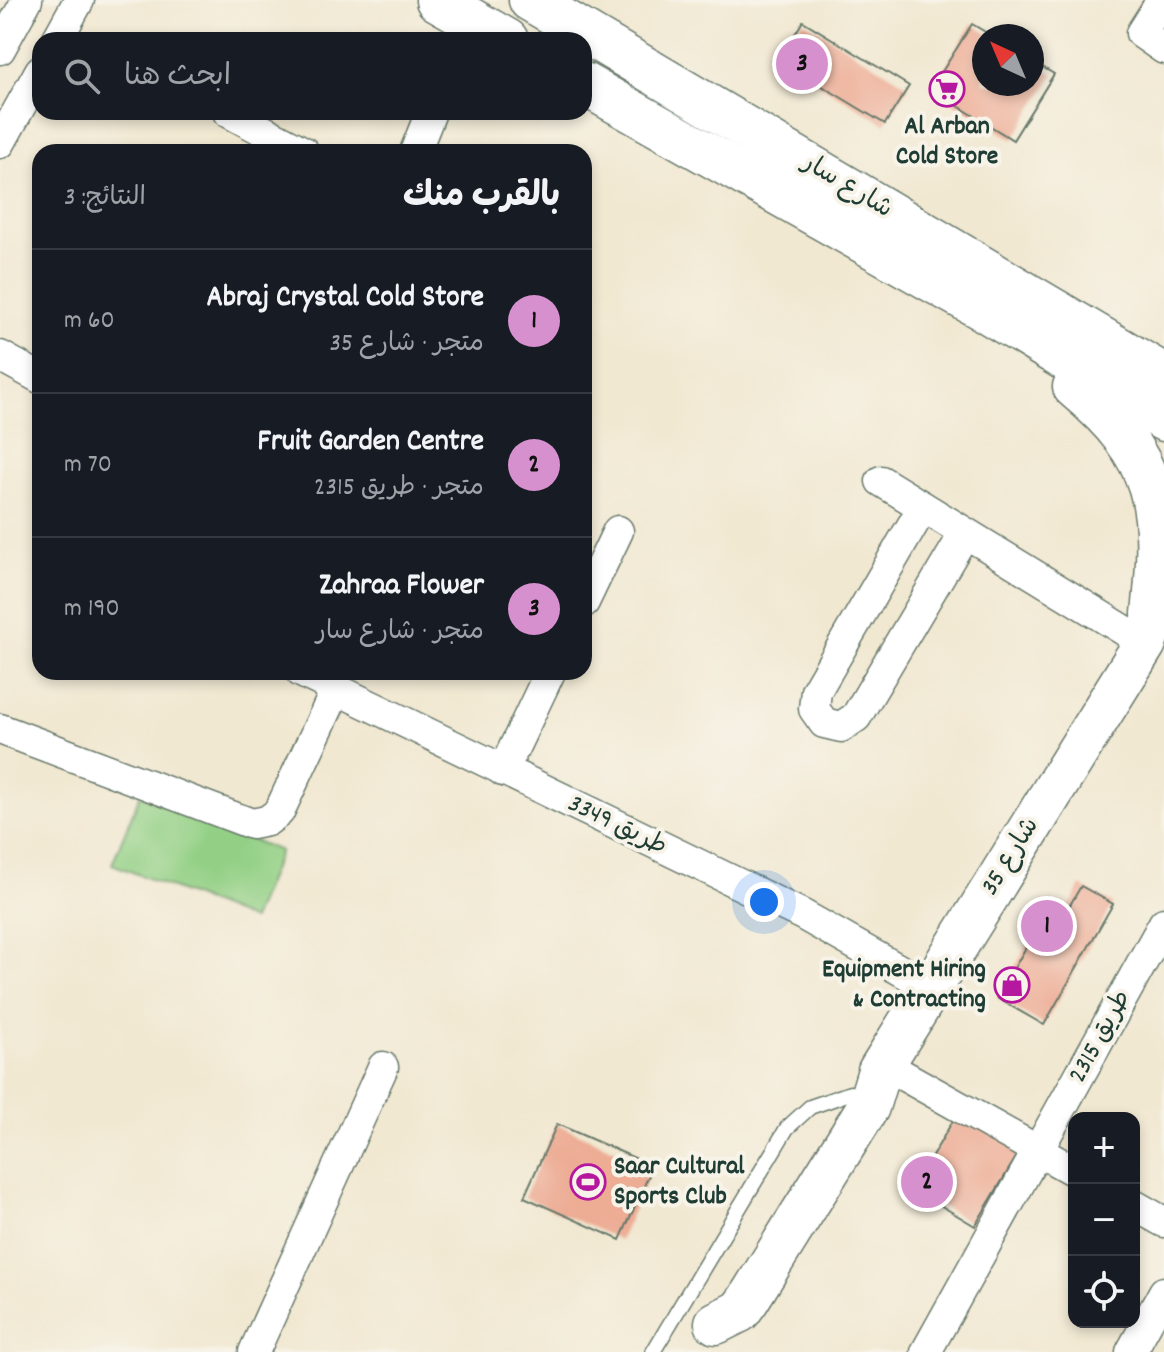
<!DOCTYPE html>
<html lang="ar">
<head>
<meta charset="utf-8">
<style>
	:root { --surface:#171b24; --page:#242831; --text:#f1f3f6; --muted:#9ea1a6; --line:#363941; --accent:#d690ce }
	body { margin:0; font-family:Dekko,"Playpen Sans Arabic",sans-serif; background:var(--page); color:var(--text); direction:rtl }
	.controls { position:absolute; right:24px; bottom:24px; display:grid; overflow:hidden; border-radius:16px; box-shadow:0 4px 12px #0003 }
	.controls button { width:72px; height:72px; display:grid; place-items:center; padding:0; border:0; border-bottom:2px solid var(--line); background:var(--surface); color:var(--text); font:40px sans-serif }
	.compass { position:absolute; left:972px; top:24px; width:72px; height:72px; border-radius:50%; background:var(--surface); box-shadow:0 4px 12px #0003; rotate:316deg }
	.you { position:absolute; left:764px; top:902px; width:28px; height:28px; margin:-20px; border:6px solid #fff; border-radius:50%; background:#1a73e8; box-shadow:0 0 0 12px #1a73e833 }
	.badge { display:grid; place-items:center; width:52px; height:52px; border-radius:50%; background:var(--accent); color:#111; font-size:26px; font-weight:700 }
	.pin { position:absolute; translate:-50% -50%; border:4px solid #fff; box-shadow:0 2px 8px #0006 }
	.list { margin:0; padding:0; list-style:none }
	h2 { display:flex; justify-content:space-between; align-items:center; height:104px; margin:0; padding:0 32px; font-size:34px }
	h2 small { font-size:26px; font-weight:400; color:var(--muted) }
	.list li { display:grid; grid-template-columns:52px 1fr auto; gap:24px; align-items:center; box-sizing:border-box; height:144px; padding:0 32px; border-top:2px solid var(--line) }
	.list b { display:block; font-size:30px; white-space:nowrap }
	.list p { margin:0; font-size:26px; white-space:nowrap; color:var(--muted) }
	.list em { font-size:26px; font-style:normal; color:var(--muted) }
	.icon { flex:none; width:44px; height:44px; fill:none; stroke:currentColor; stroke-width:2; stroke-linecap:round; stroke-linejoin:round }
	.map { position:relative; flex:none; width:1164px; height:1352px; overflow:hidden; direction:ltr }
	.search { position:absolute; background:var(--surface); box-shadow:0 4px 12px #0003; left:32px; top:32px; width:560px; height:88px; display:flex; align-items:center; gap:20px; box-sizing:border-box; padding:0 28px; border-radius:24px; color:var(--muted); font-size:30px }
	.panel { position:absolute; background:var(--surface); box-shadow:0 4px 12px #0003; left:32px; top:144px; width:560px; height:536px; border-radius:24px; direction:rtl }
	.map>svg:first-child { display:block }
	.green { fill:#93d085; stroke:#59865c; stroke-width:2 }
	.building { fill:#edac94 }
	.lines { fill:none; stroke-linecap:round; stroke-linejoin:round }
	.lane-casing { stroke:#68796b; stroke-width:17 }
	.street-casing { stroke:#68796b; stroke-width:33 }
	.secondary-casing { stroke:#68796b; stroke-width:45 }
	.lane { stroke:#fff; stroke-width:14 }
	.street { stroke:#fff; stroke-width:30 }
	.secondary { stroke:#fff; stroke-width:42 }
	.labels { text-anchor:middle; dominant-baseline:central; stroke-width:8; stroke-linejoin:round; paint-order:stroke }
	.poi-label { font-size:26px; font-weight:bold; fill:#1f3d34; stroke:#f7f3e8 }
	.street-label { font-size:26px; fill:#1f3d34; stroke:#f7f3e8 }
</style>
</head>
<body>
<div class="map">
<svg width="1164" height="1352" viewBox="0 0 1164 1352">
	<rect width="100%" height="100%" fill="#f7f3e8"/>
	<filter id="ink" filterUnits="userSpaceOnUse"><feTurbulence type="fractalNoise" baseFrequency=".0125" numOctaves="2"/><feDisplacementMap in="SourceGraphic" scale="16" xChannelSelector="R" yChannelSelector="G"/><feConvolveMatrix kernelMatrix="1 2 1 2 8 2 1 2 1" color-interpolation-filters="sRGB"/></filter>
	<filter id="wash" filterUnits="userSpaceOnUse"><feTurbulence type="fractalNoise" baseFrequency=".006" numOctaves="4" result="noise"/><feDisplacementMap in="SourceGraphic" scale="32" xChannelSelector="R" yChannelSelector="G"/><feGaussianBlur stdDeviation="1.8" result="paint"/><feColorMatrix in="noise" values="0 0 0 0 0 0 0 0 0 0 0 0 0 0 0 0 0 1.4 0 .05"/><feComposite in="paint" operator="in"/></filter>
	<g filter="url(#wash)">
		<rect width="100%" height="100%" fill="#f1e8d1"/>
		<path class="green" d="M140 795 280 851 252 920 112 864Z"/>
		<g id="blocks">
			<g class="building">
				<path d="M803 21 909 86 885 124 779 60Z"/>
				<path d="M972 24 992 36H984V84H1032V61L1054 74 1013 140 931 89Z"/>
				<path d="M1081 886 1113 904 1044 1025 997 998 1048 909 1063 917Z"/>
				<path d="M958 1112 1021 1149 975 1226 913 1189Z"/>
				<path d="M557 1124 653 1166 620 1240 524 1197Z"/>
			</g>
		</g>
	</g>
	<g filter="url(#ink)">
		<use href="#blocks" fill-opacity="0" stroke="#68796b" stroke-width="2"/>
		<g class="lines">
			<defs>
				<path id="lane" d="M653 1352 787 1128 810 1107 850 1093"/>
				<g id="street">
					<path d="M1162 0 1141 33 1164 49"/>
					<path d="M57 40 79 0"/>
					<path d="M0 49 27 0"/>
					<path d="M228 112 304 152"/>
					<path d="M0 143 40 71"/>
					<path d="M415 152 431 112"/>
					<path d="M0 356 40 378"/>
					<path d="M881 481 1145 643"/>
					<path d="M923 507 816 691 814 709 824 723 841 727 856 717 965 533"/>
					<path d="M584 602 618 531"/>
					<path d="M301 672 803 915 930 987"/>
					<path d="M0 729 252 824 267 821 279 812 336 690"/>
					<path d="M503 771 550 672"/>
					<path d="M883 1064 1074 1171"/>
					<path d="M1134 1205 1164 1222"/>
					<path d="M254 1352 383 1067"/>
					<path d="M926 1352 1164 923"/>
					<path d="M1131 1352 1164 1292"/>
				</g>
				<g id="secondary">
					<path d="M437 0 507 40"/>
					<path d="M530 0 1164 375"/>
					<path d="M584 84 989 313 1164 420"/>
					<path d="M1074 387C1160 459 1164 507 1153 614"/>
					<path d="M716 1323 740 1311 748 1300 868 1107 879 1071 1145 643 1164 590"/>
				</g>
			</defs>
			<use href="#lane" class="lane-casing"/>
			<use href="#street" class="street-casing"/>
			<use href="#secondary" class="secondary-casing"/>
			<use href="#lane" class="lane"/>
			<use href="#street" class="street"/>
			<use href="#secondary" class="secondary"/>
		</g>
	</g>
	<defs>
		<symbol id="supermarket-ring" viewBox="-11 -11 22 22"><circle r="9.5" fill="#f7f3e8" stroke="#b5179e" stroke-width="1.5"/><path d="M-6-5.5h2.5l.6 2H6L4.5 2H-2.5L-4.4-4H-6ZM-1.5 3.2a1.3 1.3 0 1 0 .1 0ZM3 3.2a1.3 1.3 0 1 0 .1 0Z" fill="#b5179e"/></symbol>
		<symbol id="shop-ring" viewBox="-11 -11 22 22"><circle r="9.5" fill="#f7f3e8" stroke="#b5179e" stroke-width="1.5"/><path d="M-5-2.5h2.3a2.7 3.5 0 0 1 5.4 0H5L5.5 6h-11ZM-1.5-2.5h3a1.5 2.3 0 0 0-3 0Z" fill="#b5179e"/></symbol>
		<symbol id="stadium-ring" viewBox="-11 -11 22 22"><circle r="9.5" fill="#f7f3e8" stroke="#b5179e" stroke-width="1.5"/><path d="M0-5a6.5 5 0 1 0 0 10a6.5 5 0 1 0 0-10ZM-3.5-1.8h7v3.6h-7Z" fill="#b5179e"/></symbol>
	</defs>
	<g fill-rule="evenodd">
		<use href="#supermarket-ring" x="927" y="69" width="40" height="40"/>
		<use href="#shop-ring" x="992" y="965" width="40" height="40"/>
		<use href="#stadium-ring" x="568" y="1162" width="40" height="40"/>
	</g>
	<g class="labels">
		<g class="poi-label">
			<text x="947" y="127">Al Arban<tspan x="947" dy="30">Cold Store</tspan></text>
			<text x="986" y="970" text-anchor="end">Equipment Hiring<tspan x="986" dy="30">&amp; Contracting</tspan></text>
			<text x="614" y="1167" text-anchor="start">Saar Cultural<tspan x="614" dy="30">Sports Club</tspan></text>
		</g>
		<g class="street-label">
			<text transform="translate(847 187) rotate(31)">شارع سار</text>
			<text transform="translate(617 826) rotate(26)">طريق 3349</text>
			<text transform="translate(1011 857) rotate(-58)">شارع 35</text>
			<text transform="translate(1101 1037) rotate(-61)">طريق 2315</text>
		</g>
	</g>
</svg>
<div class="controls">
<button>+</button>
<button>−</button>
<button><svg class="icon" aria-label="locate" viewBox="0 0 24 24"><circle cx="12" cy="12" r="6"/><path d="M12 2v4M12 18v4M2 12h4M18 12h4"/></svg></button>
</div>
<svg class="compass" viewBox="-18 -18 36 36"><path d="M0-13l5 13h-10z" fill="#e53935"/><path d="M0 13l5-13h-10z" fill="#9ea1a6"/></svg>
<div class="you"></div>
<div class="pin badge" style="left:1047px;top:926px">1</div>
<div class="pin badge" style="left:927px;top:1182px">2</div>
<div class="pin badge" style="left:802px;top:64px">3</div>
<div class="search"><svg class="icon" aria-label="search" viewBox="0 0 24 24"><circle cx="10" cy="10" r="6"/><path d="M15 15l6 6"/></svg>ابحث هنا</div>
<section class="panel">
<h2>بالقرب منك<small>النتائج: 3</small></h2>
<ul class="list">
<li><span class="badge">1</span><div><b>Abraj Crystal Cold Store</b><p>متجر · شارع 35</p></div><em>60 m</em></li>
<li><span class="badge">2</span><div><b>Fruit Garden Centre</b><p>متجر · طريق 2315</p></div><em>70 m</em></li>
<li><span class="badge">3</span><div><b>Zahraa Flower</b><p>متجر · شارع سار</p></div><em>190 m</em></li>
</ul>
</section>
</div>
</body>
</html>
